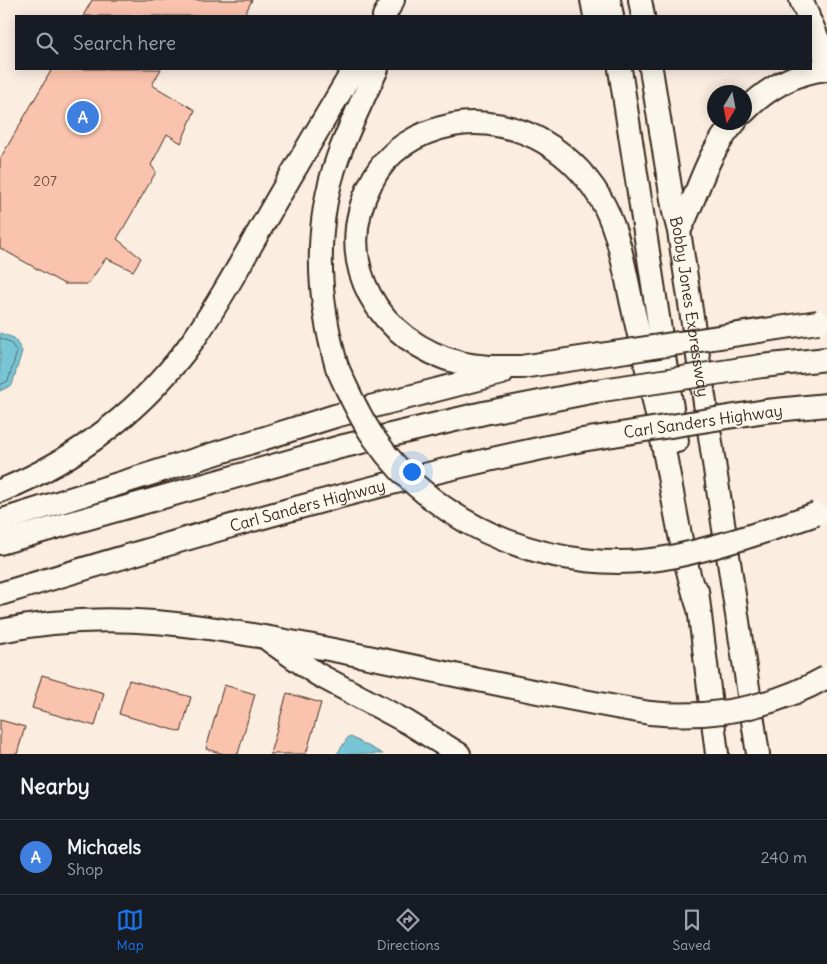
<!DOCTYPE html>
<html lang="en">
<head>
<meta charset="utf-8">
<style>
	:root { --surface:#171b24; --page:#242831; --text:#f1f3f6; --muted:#9ea1a6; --line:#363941; --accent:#1a73e8 }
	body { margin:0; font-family:Delius,sans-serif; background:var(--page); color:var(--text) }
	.compass { position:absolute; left:707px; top:85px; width:45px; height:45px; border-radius:50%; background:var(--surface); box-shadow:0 2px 12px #0003; rotate:190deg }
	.you { position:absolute; left:411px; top:471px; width:18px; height:18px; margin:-12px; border:4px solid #fff; border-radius:50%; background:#1a73e8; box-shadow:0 0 0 8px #1a73e833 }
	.badge { display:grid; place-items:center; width:32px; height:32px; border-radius:50%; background:var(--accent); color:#fff; font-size:16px; font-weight:700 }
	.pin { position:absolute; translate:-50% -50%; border:2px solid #fff; box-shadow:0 1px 5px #0006 }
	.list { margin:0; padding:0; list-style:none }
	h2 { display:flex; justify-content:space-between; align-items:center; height:65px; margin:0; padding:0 20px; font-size:21px }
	h2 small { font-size:16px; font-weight:400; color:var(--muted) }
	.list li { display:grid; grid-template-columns:32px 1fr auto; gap:15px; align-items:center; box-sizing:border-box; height:75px; padding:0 20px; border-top:1px solid var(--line) }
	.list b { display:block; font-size:19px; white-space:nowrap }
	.list p { margin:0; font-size:16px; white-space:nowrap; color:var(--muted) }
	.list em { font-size:16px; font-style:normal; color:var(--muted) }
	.icon { flex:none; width:28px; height:28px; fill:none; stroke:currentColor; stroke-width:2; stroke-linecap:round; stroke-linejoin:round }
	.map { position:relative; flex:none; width:827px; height:754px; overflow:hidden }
	.search { position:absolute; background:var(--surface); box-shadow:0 2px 12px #0003; left:15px; right:15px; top:15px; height:55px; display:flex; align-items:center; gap:12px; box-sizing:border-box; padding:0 18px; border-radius:0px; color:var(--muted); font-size:19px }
	.sheet { height:140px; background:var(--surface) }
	nav { display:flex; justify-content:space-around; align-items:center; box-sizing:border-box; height:70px; border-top:1px solid var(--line); background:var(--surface); font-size:14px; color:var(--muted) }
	nav a { display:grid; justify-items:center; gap:2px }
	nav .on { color:var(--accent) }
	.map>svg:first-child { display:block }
	.water { fill:#78c5d6; stroke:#60878c }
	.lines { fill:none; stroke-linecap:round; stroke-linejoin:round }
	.shore { stroke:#536868; stroke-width:1 }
	.building { fill:#fac3ae; stroke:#3b2a1e }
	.highway-casing { stroke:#3b2a1e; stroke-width:26 }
	.highway { stroke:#fbf7ec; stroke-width:22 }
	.highway-bridge-casing { stroke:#3b2a1e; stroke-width:26; stroke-linecap:butt }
	.highway-bridge { stroke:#fbf7ec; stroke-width:22 }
	.labels { text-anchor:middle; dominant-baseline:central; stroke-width:4.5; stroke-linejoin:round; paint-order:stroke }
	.number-label { font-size:14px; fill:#6b5042 }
	.street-label { font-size:16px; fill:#3b2a1e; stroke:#fbf7ec }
</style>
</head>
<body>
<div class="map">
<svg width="827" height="754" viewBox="0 0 827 754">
	<rect width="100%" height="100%" fill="#fbede0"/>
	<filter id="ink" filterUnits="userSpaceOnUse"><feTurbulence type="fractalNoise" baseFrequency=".02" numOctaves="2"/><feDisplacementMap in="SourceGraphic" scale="10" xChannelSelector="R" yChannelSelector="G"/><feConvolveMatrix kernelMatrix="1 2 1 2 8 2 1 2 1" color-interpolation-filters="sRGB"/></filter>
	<g filter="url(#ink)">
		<g class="water">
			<path d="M0 333 14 338 22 351 12 385 0 391Z"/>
			<path d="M349 736 383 754H337Z"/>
		</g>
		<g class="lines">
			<path class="shore" d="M0 338 10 342 17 352 8 381 0 385"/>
		</g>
		<g class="building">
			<path d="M92 0H252L244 16H83Z"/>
			<path d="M52 69H161L152 85 195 110 181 143 167 134 151 165 156 172 117 239 141 258 133 271 106 258 88 284H64L0 248V159Z"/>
			<path d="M42 675 104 693 95 726 32 708Z"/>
			<path d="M129 680 191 697 181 732 119 714Z"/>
			<path d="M224 685 255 694 238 754H224L206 749Z"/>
			<path d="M287 693 321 703 306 754H270Z"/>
			<path d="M0 720 25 727 17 754H0Z"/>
		</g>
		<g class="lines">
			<defs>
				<g id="highway">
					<path d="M592 0 595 16"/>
					<path d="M609 0 612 16"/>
					<path d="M640 0 643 16"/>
					<path d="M801 0 808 16"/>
					<path d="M384 16 393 0"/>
					<path d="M811 23 827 61"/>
					<path d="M620 69 677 441"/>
					<path id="s1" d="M651 69 674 212 679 231 758 754"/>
					<path d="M744 112C766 89 795 72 827 69"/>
					<path d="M679 231C699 193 705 155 735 122"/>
					<path d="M762 366 827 359"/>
					<path d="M337 367C317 297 313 227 338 157 349 127 363 98 377 69"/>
					<path d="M521 367C501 367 481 368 461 363 379 343 330 262 371 183 387 150 418 132 453 125 483 119 518 127 544 142 570 157 592 181 605 207 621 239 626 279 634 313 644 357 655 401 663 445 674 499 681 554 698 606"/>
					<path d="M766 411 827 405"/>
					<path d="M0 491C77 460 146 407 194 339 219 303 240 264 262 226 292 173 323 121 354 69"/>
					<path d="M0 521 335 416 502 373"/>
					<path d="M0 543 340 447 484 413 596 391"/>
					<path d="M697 591 717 754"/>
					<path id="s2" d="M0 594C193 536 384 479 582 440"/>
					<path d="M0 631C113 607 212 627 323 648 432 669 541 695 650 713"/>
					<path d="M270 641 317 674 407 722 459 754"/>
				</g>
			</defs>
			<use href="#highway" class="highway-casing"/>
			<use href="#highway" class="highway"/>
			<defs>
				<g id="highway-bridge">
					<path d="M337 367C348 392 359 416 374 438 438 531 561 578 671 557 720 547 769 530 816 514"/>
					<path d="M521 367 818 322"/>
					<path d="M596 391 762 366"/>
					<path d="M582 440 766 411"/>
					<path d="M650 713C712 719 772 708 827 677"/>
				</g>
			</defs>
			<use href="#highway-bridge" class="highway-bridge-casing"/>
			<use href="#highway-bridge" class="highway-bridge"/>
		</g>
	</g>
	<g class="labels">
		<g class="number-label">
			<text x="45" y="181">207</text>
		</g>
		<g class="street-label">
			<text stroke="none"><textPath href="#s1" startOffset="241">Bobby Jones Expressway</textPath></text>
			<text transform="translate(703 421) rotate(-8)">Carl Sanders Highway</text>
			<text stroke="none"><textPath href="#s2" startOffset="320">Carl Sanders Highway</textPath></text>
		</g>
	</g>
</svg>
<svg class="compass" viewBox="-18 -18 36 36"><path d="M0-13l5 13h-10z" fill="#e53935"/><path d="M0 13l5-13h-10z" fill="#9ea1a6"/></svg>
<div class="you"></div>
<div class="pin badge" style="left:83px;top:117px;background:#3f7fe0">A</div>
<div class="search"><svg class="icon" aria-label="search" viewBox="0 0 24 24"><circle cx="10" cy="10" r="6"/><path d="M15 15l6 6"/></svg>Search here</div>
</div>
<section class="sheet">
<h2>Nearby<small></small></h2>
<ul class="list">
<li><span class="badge" style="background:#3f7fe0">A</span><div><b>Michaels</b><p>Shop</p></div><em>240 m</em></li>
</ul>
</section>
<nav>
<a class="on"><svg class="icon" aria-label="map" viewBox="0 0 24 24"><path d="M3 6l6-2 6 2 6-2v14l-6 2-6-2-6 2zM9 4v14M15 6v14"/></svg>Map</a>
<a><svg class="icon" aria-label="directions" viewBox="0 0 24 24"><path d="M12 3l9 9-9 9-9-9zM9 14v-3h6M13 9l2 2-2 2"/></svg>Directions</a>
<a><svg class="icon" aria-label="saved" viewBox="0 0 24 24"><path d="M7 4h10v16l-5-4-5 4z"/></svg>Saved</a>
</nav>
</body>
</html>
